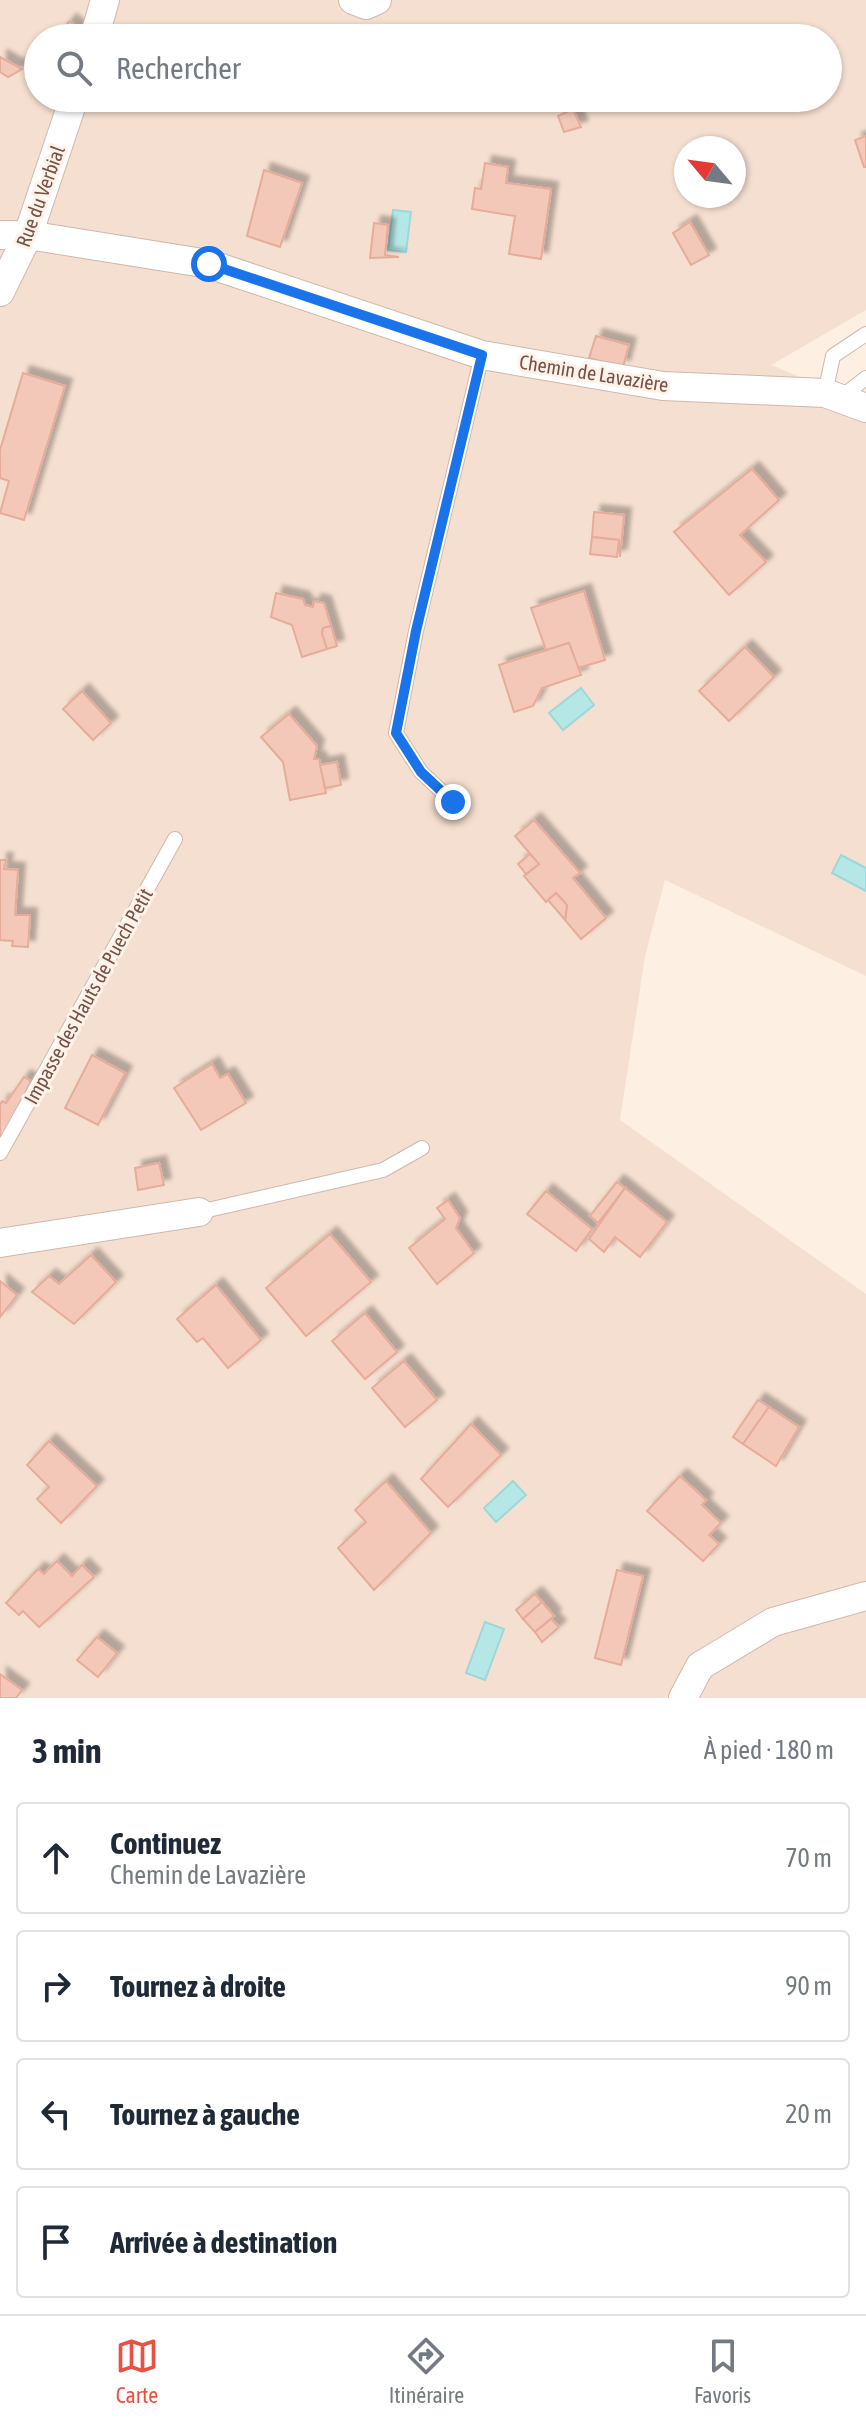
<!DOCTYPE html>
<html lang="fr">
<head>
<meta charset="utf-8">
<style>
	:root { --surface:#fff; --page:#f2f2f3; --text:#1f2937; --muted:#747a83; --line:#e0e1e3; --accent:#eb5143 }
	body { margin:0; font-family:"Asap Condensed",sans-serif; background:var(--page); color:var(--text) }
	.compass { position:absolute; left:674px; top:136px; width:72px; height:72px; border-radius:50%; background:var(--surface); box-shadow:0 2px 6px #0004; rotate:299deg }
	.stop { position:absolute; width:24px; height:24px; margin:-18px; border:6px solid #1a73e8; border-radius:50%; background:#fff }
	.stop.end { background:#1a73e8; border-color:#fff; box-shadow:0 2px 8px #0008 }
	.list { margin:0; padding:0; list-style:none }
	h2 { display:flex; justify-content:space-between; align-items:center; height:104px; margin:0; padding:0 32px; font-size:34px }
	h2 small { font-size:26px; font-weight:400; color:var(--muted) }
	.list li { display:grid; grid-template-columns:52px 1fr auto; gap:24px; align-items:center; box-sizing:border-box; height:112px; margin:0 16px 16px; padding:0 16px; border:2px solid var(--line); border-radius:8px }
	.list b { display:block; font-size:30px; white-space:nowrap }
	.list p { margin:0; font-size:26px; white-space:nowrap; color:var(--muted) }
	.list em { font-size:26px; font-style:normal; color:var(--muted) }
	.icon { flex:none; width:44px; height:44px; fill:none; stroke:currentColor; stroke-width:2; stroke-linecap:round; stroke-linejoin:round }
	.map { position:relative; flex:none; width:866px; height:1698px; overflow:hidden }
	.search { position:absolute; background:var(--surface); box-shadow:0 2px 6px #0004; left:24px; right:24px; top:24px; height:88px; display:flex; align-items:center; gap:20px; box-sizing:border-box; padding:0 28px; border-radius:44px; color:var(--muted); font-size:30px }
	.sheet { height:616px; background:var(--surface) }
	nav { display:flex; justify-content:space-around; align-items:center; box-sizing:border-box; height:112px; border-top:2px solid var(--line); background:var(--surface); font-size:22px; color:var(--muted) }
	nav a { display:grid; justify-items:center; gap:4px }
	nav .on { color:var(--accent) }
	.map>svg:first-child { display:block }
	.residential { fill:#f5dfd0; fill-rule:evenodd }
	.water { fill:#b6e7e7; stroke:#9cd8d9; stroke-width:2 }
	.building { fill:#f3c8b9; stroke:#e6ac99; stroke-width:2; filter:url(#shadow) }
	.lines { fill:none; stroke-linecap:round; stroke-linejoin:round }
	.service-casing { stroke:#d0b7ac; stroke-width:16 }
	.minor-casing { stroke:#d0b7ac; stroke-width:30 }
	.service { stroke:#fff; stroke-width:14 }
	.minor { stroke:#fff; stroke-width:28 }
	.route { stroke:#1a73e8; stroke-width:10 }
	.labels { text-anchor:middle; dominant-baseline:central; stroke-width:6; stroke-linejoin:round; paint-order:stroke }
	.street-label { font-size:20px; fill:#755248; stroke:#fff3e9 }
</style>
</head>
<body>
<div class="map">
<svg width="866" height="1698" viewBox="0 0 866 1698">
	<defs>
		<filter id="shadow"><feDropShadow dx="7" dy="-7" stdDeviation="2" flood-color="#0004"/></filter>
	</defs>
	<rect width="100%" height="100%" fill="#fdefe2"/>
	<path class="residential" d="M0 0H866V310L771 365 866 404V976L665 880 645 956 620 1120 866 1294V1698H0ZM38 38H828V98H38ZM686 148H734V196H686Z"/>
	<g class="water">
		<path d="M393 210 411 212 406 252 388 250Z"/>
		<path d="M581 688 594 705 563 730 549 713Z"/>
		<path d="M841 855 866 868V891L832 873Z"/>
		<path d="M513 1481 526 1495 496 1522 484 1508Z"/>
		<path d="M485 1622 504 1629 485 1680 466 1673Z"/>
	</g>
	<g class="building">
		<path d="M70 21 84 34 81 38H66L60 32Z"/>
		<path d="M0 57 22 69 8 77 0 72Z"/>
		<path d="M573 109 581 127 564 132 558 116Z"/>
		<path d="M866 136V167H864L855 140Z"/>
		<path d="M485 163 508 167 506 183 551 189 541 259 509 254 515 216 472 209 475 188 481 189Z"/>
		<path d="M264 170 302 183 280 247 247 236Z"/>
		<path d="M690 222 709 255 691 265 673 233Z"/>
		<path d="M374 223 388 225 385 255 399 257 370 258Z"/>
		<path d="M596 336 629 345 623 367 589 358Z"/>
		<path d="M23 373 65 386 24 520 0 513 9 481 0 478V450Z"/>
		<path d="M752 469 779 500 740 535 766 562 729 595 674 532Z"/>
		<path d="M594 512 624 515 620 557 619 540 592 537Z"/>
		<path d="M592 537 619 540 617 557 590 554Z"/>
		<path d="M584 591 605 660 578 668 569 643 546 650 531 608Z"/>
		<path d="M276 593 303 599 305 605 313 607 314 601 324 603 331 626 323 628 322 633 327 649 302 657 292 625 271 617Z"/>
		<path d="M331 626 337 646 327 649 322 633 323 628Z"/>
		<path d="M569 643 581 675 542 688 533 706 514 712 499 665Z"/>
		<path d="M745 647 774 677 729 721 699 691Z"/>
		<path d="M82 691 111 723 93 740 63 709Z"/>
		<path d="M289 714 317 746 314 759H319L326 793 290 800 283 762 261 737Z"/>
		<path d="M337 762 341 785 325 788 320 765Z"/>
		<path d="M534 820 580 873 573 878 606 918 581 939 565 920 567 905 556 893 546 902 524 876 539 864 515 836Z"/>
		<path d="M530 854 539 864 526 874 518 864Z"/>
		<path d="M0 860H6L4 869 18 870 15 915H30L28 947 12 946 13 941 0 940Z"/>
		<path d="M556 893 567 905 565 920 548 900Z"/>
		<path d="M92 1055 125 1073 98 1125 65 1108Z"/>
		<path d="M212 1064 220 1078 228 1074 246 1103 201 1130 174 1088Z"/>
		<path d="M24 1077 31 1081 0 1149V1105L2 1101 6 1103Z"/>
		<path d="M159 1163 164 1185 138 1190 135 1168Z"/>
		<path d="M617 1182 625 1188 598 1223 590 1216Z"/>
		<path d="M625 1188 667 1222 640 1257 615 1237 604 1252 589 1239Z"/>
		<path d="M546 1191 592 1229 576 1251 527 1214Z"/>
		<path d="M448 1200 460 1218 456 1228 474 1253 437 1284 409 1248 445 1219 437 1208Z"/>
		<path d="M330 1234 371 1282 306 1336 266 1288Z"/>
		<path d="M91 1255 116 1282 74 1324 32 1292 49 1276 59 1284Z"/>
		<path d="M0 1281 17 1295 0 1317Z"/>
		<path d="M216 1285 261 1340 228 1368 203 1338 197 1342 177 1319Z"/>
		<path d="M365 1313 397 1352 365 1379 332 1341Z"/>
		<path d="M404 1361 437 1400 405 1427 372 1388Z"/>
		<path d="M758 1400 769 1407 743 1444 733 1437Z"/>
		<path d="M769 1407 799 1427 776 1466 743 1444Z"/>
		<path d="M471 1424 501 1455 448 1507 421 1479Z"/>
		<path d="M49 1441 97 1486 61 1523 37 1499 49 1487 27 1465Z"/>
		<path d="M680 1476 706 1500 702 1505 721 1523 709 1535 719 1544 703 1561 647 1511Z"/>
		<path d="M386 1481 431 1533 374 1590 338 1548 366 1522 355 1510Z"/>
		<path d="M57 1561 72 1576 82 1565 94 1577 39 1627 23 1611 19 1615 6 1603 38 1569 44 1574Z"/>
		<path d="M617 1570 643 1576 621 1665 595 1658Z"/>
		<path d="M535 1594 542 1602 523 1619 516 1610Z"/>
		<path d="M542 1602 554 1616 535 1632 523 1619Z"/>
		<path d="M551 1619 559 1627 542 1642 535 1632Z"/>
		<path d="M97 1637 117 1653 98 1677 77 1660Z"/>
		<path d="M0 1674 22 1690 16 1698H0Z"/>
	</g>
	<g class="lines">
		<defs>
			<g id="service">
				<path d="M825 393 833 356 866 334"/>
				<path d="M840 398 866 378"/>
				<path d="M453 802 421 772 396 733 416 631 482 355"/>
				<path d="M0 1153 175 839"/>
				<path d="M199 1212 383 1170 422 1148"/>
			</g>
			<g id="minor">
				<path d="M353 0 366 5 377 0"/>
				<path d="M94 38 105 0"/>
				<path d="M0 235H28L209 264 482 355 663 386 825 393 866 408"/>
				<path d="M0 292 28 235 74 98"/>
				<path d="M0 1243 199 1212"/>
				<path d="M683 1698 700 1666 773 1622 866 1596"/>
			</g>
		</defs>
		<use href="#service" class="service-casing"/>
		<use href="#minor" class="minor-casing"/>
		<use href="#service" class="service"/>
		<use href="#minor" class="minor"/>
	</g>
	<g class="lines">
		<path class="route" d="M209 264 482 355 416 631 396 733 421 772 453 802"/>
	</g>
	<g class="labels">
		<g class="street-label">
			<text transform="translate(40 196) rotate(-70)">Rue du Verbial</text>
			<text transform="translate(594 373) rotate(9)">Chemin de Lavazière</text>
			<text transform="translate(88 996) rotate(-61)">Impasse des Hauts de Puech Petit</text>
		</g>
	</g>
</svg>
<svg class="compass" viewBox="-18 -18 36 36"><path d="M0-13l5 13h-10z" fill="#e53935"/><path d="M0 13l5-13h-10z" fill="#747a83"/></svg>
<div class="stop" style="left:209px;top:264px"></div>
<div class="stop end" style="left:453px;top:802px"></div>
<div class="search"><svg class="icon" aria-label="search" viewBox="0 0 24 24"><circle cx="10" cy="10" r="6"/><path d="M15 15l6 6"/></svg>Rechercher</div>
</div>
<section class="sheet">
<h2>3 min<small>À pied · 180 m</small></h2>
<ul class="list">
<li><svg class="icon" aria-label="ahead" viewBox="0 0 24 24"><path d="M12 20V5M6 11l6-6 6 6"/></svg><div><b>Continuez</b><p>Chemin de Lavazière</p></div><em>70 m</em></li>
<li><svg class="icon" aria-label="right" viewBox="0 0 24 24"><path d="M7 20v-9h11M14 6l5 5-5 5"/></svg><div><b>Tournez à droite</b></div><em>90 m</em></li>
<li><svg class="icon" aria-label="left" viewBox="0 0 24 24"><path d="M17 20v-9H6M10 6l-5 5 5 5"/></svg><div><b>Tournez à gauche</b></div><em>20 m</em></li>
<li><svg class="icon" aria-label="arrive" viewBox="0 0 24 24"><path d="M6 21V4h12l-3 4 3 4H6"/></svg><div><b>Arrivée à destination</b></div></li>
</ul>
</section>
<nav>
<a class="on"><svg class="icon" aria-label="map" viewBox="0 0 24 24"><path d="M3 6l6-2 6 2 6-2v14l-6 2-6-2-6 2zM9 4v14M15 6v14"/></svg>Carte</a>
<a><svg class="icon" aria-label="directions" viewBox="0 0 24 24"><path d="M12 3l9 9-9 9-9-9zM9 14v-3h6M13 9l2 2-2 2"/></svg>Itinéraire</a>
<a><svg class="icon" aria-label="saved" viewBox="0 0 24 24"><path d="M7 4h10v16l-5-4-5 4z"/></svg>Favoris</a>
</nav>
</body>
</html>
